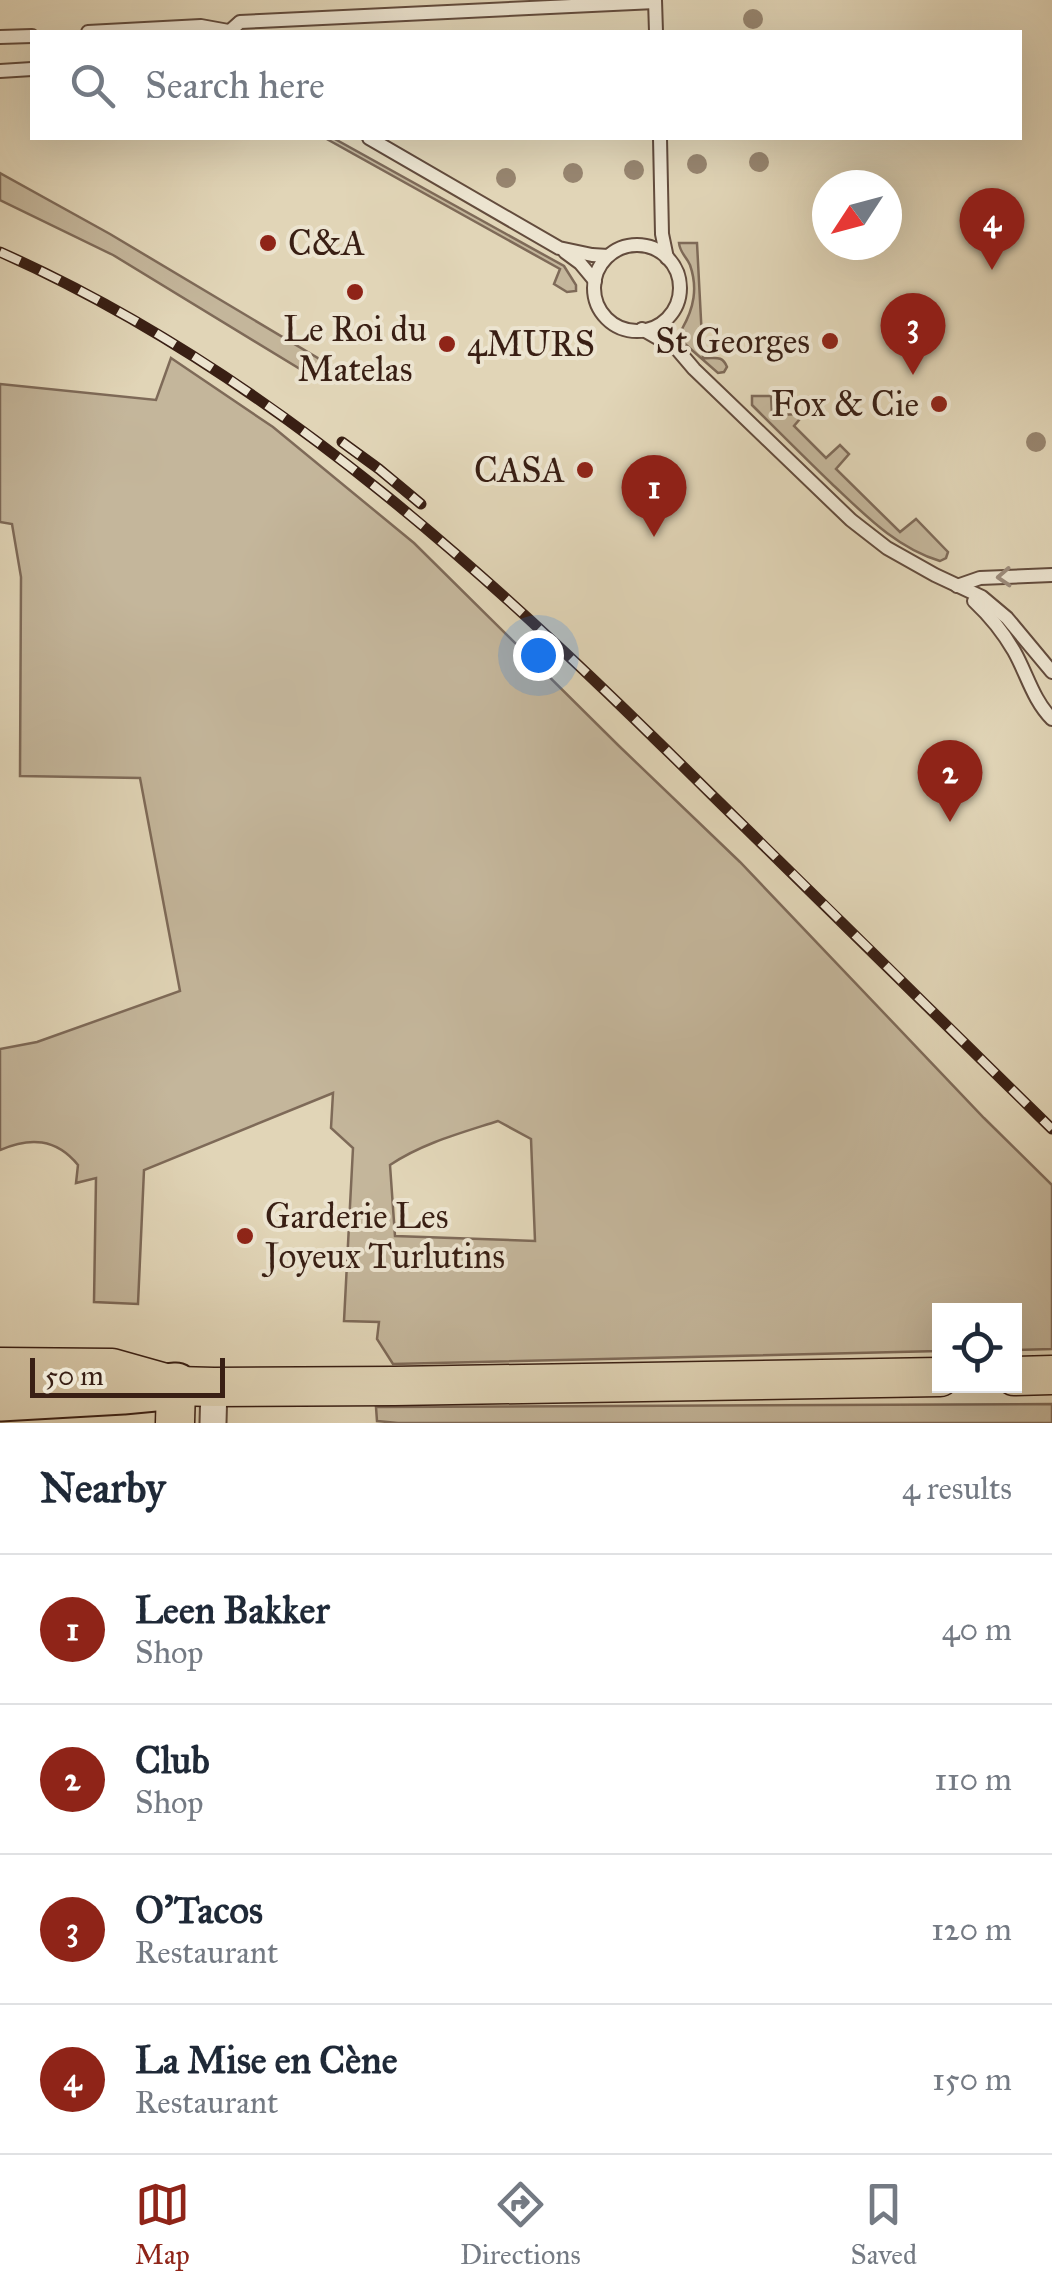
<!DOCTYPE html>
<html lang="en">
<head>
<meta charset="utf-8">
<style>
	:root { --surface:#fff; --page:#f6f6f7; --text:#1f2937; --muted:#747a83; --line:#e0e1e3; --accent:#8f2418 }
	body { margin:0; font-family:"IM FELL Great Primer",serif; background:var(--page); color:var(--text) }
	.controls { position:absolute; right:30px; bottom:30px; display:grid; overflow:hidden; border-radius:0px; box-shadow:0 10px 40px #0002 }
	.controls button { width:90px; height:90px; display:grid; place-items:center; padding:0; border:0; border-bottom:2px solid var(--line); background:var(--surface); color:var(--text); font:50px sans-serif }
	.compass { position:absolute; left:812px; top:170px; width:90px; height:90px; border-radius:50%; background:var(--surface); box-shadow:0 10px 40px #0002; rotate:234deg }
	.scale { position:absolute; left:30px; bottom:25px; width:195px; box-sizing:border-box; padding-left:10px; border:5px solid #391f14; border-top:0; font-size:28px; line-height:35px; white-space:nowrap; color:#391f14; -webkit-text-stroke:8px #ece4d0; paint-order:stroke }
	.you { position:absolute; left:538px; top:655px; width:35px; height:35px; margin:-25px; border:8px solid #fff; border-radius:50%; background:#1a73e8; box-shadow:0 0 0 15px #1a73e833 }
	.badge { display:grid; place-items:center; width:65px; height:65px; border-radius:50%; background:var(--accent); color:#fff; font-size:32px; font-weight:700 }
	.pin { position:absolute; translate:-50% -82px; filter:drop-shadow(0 2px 5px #0008) }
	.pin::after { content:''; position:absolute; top:52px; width:35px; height:30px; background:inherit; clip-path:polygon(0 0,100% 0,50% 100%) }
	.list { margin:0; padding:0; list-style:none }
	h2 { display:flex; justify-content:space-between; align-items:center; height:130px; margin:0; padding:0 40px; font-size:42px }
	h2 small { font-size:32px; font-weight:400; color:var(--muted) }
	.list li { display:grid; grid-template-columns:65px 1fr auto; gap:30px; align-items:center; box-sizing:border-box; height:150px; padding:0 40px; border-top:2px solid var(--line) }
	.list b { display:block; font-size:38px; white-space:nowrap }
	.list p { margin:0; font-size:32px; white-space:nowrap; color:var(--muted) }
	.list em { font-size:32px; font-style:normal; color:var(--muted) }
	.icon { flex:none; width:55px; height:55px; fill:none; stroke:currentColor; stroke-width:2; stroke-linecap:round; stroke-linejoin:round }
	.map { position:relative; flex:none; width:1052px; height:1423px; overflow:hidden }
	.search { position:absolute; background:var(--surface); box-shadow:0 10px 40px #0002; left:30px; right:30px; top:30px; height:110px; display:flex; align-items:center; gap:25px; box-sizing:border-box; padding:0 35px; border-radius:0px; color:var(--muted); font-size:38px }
	.sheet { height:730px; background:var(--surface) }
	nav { display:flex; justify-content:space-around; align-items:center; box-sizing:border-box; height:140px; border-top:2px solid var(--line); background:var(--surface); font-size:28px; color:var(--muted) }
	nav a { display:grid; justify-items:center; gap:5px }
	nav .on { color:var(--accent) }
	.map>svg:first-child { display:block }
	.green { fill:#c4b69b; stroke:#7e6a58; stroke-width:2.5; fill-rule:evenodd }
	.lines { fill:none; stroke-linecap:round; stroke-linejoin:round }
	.service-casing { stroke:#634c3d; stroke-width:16 }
	.minor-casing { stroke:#634c3d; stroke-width:29 }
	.primary-casing { stroke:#391f14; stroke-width:41 }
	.motorway-casing { stroke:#391f14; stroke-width:49 }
	.service { stroke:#ece4d0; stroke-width:12 }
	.minor { stroke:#ece4d0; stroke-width:25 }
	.primary { stroke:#e1d5b7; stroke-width:38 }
	.motorway { stroke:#e1d5b7; stroke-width:45 }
	.rail-casing { stroke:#391f14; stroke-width:11 }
	.rail { stroke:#ece4d0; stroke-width:8; stroke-dasharray:22; stroke-linecap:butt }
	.tree { fill:#988670 }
	.oneway { stroke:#9b8b7b }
	.poi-dot { fill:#8f2418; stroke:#ece4d0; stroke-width:4 }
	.labels { text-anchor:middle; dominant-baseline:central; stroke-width:8; stroke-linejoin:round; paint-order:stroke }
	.poi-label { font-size:35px; fill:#391f14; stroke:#ece4d0; text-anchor:start }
</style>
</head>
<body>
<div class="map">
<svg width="1052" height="1423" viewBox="0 0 1052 1423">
	<rect width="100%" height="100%" fill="#e1d5b7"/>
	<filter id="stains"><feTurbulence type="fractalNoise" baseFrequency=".002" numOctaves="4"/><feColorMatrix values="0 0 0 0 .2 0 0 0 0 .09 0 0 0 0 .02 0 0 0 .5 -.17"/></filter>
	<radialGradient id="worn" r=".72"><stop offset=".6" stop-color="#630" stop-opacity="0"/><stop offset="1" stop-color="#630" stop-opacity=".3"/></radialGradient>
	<g class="green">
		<path d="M325 138H333L564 266 576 285V291L567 292 554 284 560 269Z"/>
		<path d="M0 173 110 234 353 379 323 383 113 255 0 200Z"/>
		<path d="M679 243H697L703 358C714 359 722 354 727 367L724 372 718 373 685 344 682 329C694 308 698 288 690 265 686 256 680 253 679 243Z"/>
		<path d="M171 358 273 427 414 543 619 746 740 862 984 1118 1052 1185V1349L1015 1350 1014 1310H940L939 1351 393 1364 377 1339 379 1322 344 1321 353 1148 331 1128 333 1093 144 1170 138 1304 94 1302 96 1178 76 1183 78 1165C56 1138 30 1137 0 1150V1049L37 1042 180 991 140 778 20 776 21 577 12 524 0 522V384L156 400ZM498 1121 531 1139 535 1241 395 1236 390 1165C423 1143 461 1133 498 1121Z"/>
		<path d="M752 396H771L772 415 804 414 794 426 826 458 840 445 849 454 836 469 900 532 916 519 948 552 946 558 940 561C896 548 863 513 831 483 804 457 778 431 752 405Z"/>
		<path d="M1052 1404V1423H398L377 1421 376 1407Z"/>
	</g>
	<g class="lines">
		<defs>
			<g id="service">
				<path d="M655 0 656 32"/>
				<path d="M230 31 240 22 260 21 655 2"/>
				<path d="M88 32 201 26 234 32"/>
				<path d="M0 37 32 36"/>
				<path d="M0 71 32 69"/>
				<path d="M369 138 559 248 592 255 608 256"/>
				<path d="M660 138 662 234 667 258"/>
				<circle cx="637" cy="288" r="43"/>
				<path d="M565 252 580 263 595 281"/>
				<path d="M642 329 677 349 694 369 851 520 887 548 935 575 982 597 1007 618 1052 672"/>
				<path d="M957 586 980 578 1052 575"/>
				<path d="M974 601C990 616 1003 632 1014 651 1027 674 1033 700 1052 719"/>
			</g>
			<path id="minor" d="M213 1423 214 1387"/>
			<g id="primary">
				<path d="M0 1367 112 1368 176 1386 214 1387 395 1386 940 1377"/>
				<path d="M1014 1376 1052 1375"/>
				<path d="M175 1423 176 1386"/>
			</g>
			<path id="motorway" d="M0 1398 123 1391 176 1386"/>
		</defs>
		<use href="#service" class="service-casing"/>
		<use href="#minor" class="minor-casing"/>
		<use href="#primary" class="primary-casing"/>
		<use href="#motorway" class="motorway-casing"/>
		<use href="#service" class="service"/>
		<use href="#minor" class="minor"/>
		<use href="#primary" class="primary"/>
		<use href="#motorway" class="motorway"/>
		<defs>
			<g id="rail">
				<path d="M0 252C277 375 500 585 712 795 826 906 939 1018 1052 1129"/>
				<path d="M342 442 379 469 421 504"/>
			</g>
		</defs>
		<use href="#rail" class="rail-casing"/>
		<use href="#rail" class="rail"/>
	</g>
	<g class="tree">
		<circle cx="753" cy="19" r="10"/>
		<circle cx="759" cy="162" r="10"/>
		<circle cx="697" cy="164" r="10"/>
		<circle cx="634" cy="170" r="10"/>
		<circle cx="573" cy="173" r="10"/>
		<circle cx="506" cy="178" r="10"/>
		<circle cx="1036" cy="442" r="10"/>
	</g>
	<defs><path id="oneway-chevron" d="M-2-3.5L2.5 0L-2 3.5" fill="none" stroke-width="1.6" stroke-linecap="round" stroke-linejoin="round" transform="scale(2.5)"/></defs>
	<use class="oneway" href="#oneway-chevron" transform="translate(1004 577) rotate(177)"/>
	<g class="poi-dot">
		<circle cx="268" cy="243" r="10"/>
		<circle cx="355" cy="292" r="10"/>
		<circle cx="830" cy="341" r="10"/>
		<circle cx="447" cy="344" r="10"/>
		<circle cx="939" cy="404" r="10"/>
		<circle cx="585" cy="470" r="10"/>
		<circle cx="245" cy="1236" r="10"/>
	</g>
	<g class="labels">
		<g class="poi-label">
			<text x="288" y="243">C&amp;A</text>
			<text x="355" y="329" text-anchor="middle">Le Roi du<tspan x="355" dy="40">Matelas</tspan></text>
			<text x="810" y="341" text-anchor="end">St Georges</text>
			<text x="467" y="344">4MURS</text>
			<text x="919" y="404" text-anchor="end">Fox &amp; Cie</text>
			<text x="565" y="470" text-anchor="end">CASA</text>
			<text x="265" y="1216">Garderie Les<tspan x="265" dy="40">Joyeux Turlutins</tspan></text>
		</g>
	</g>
	<rect width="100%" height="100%" filter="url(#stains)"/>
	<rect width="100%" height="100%" fill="url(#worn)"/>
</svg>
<div class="controls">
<button><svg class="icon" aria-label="locate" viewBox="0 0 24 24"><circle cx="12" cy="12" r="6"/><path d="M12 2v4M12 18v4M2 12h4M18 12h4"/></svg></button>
</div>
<svg class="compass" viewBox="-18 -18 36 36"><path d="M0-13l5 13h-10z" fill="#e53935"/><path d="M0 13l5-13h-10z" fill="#747a83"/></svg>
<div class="scale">50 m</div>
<div class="you"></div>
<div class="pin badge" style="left:654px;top:537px">1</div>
<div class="pin badge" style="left:950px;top:822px">2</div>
<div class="pin badge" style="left:913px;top:375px">3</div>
<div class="pin badge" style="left:992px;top:270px">4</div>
<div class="search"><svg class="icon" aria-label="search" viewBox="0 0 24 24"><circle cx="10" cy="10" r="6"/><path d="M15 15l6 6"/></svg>Search here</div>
</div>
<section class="sheet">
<h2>Nearby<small>4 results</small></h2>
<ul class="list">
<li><span class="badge">1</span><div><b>Leen Bakker</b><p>Shop</p></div><em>40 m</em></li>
<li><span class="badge">2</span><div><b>Club</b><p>Shop</p></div><em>110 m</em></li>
<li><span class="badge">3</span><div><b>O'Tacos</b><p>Restaurant</p></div><em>120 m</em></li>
<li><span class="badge">4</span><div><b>La Mise en Cène</b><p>Restaurant</p></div><em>150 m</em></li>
</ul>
</section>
<nav>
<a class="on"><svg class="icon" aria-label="map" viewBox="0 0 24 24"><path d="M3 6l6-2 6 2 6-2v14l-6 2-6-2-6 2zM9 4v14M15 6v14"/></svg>Map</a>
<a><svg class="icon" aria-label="directions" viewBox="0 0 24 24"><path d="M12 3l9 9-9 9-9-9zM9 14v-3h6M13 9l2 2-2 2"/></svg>Directions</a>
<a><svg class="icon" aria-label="saved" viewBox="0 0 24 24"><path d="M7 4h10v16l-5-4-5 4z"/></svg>Saved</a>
</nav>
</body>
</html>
